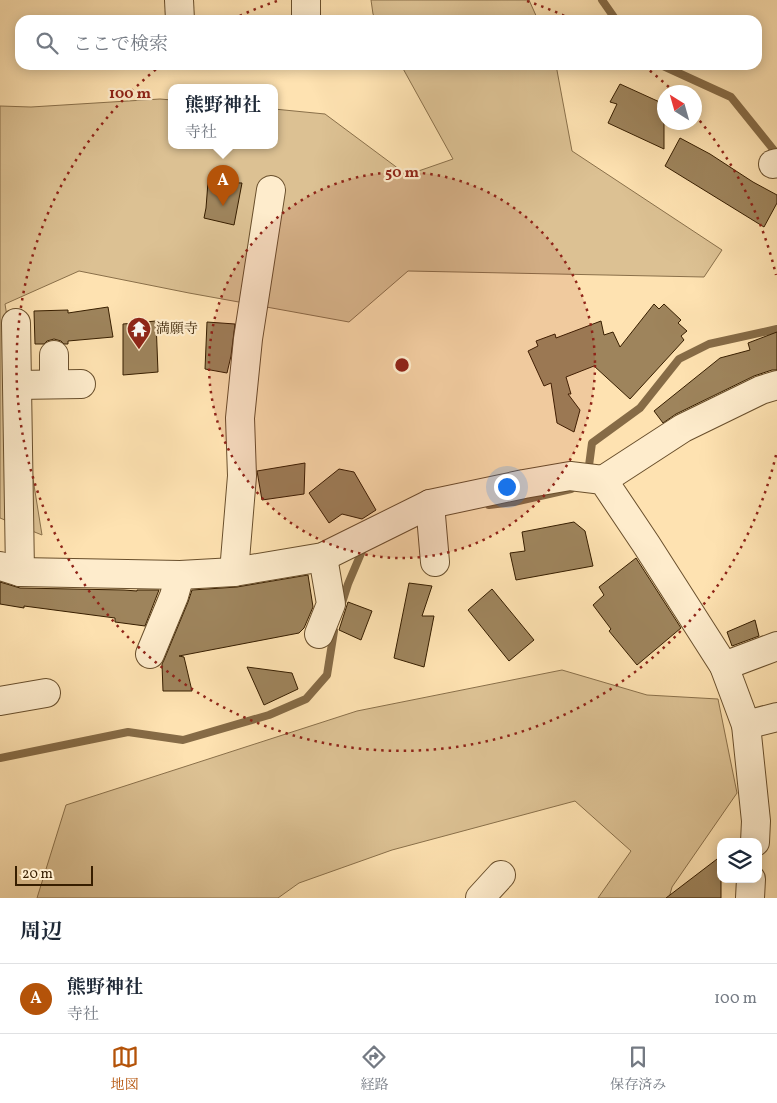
<!DOCTYPE html>
<html lang="ja">
<head>
<meta charset="utf-8">
<style>
	:root { --surface:#fff; --page:#f6f6f7; --text:#1f2937; --muted:#747a83; --line:#e0e1e3; --accent:#b45309 }
	body { margin:0; font-family:Vollkorn,"Noto Serif JP",serif; background:var(--page); color:var(--text) }
	.controls { position:absolute; right:15px; bottom:15px; display:grid; overflow:hidden; border-radius:10px; box-shadow:0 2px 12px #0003 }
	.controls button { width:45px; height:45px; display:grid; place-items:center; padding:0; border:0; border-bottom:1px solid var(--line); background:var(--surface); color:var(--text); font:25px sans-serif }
	.compass { position:absolute; left:657px; top:85px; width:45px; height:45px; border-radius:50%; background:var(--surface); box-shadow:0 2px 12px #0003; rotate:323deg }
	.scale { position:absolute; left:15px; bottom:12px; width:78px; box-sizing:border-box; padding-left:5px; border:2px solid #371e00; border-top:0; font-size:14px; line-height:18px; white-space:nowrap; color:#371e00; -webkit-text-stroke:4px #feeccc; paint-order:stroke }
	.you { position:absolute; left:506px; top:486px; width:18px; height:18px; margin:-12px; border:4px solid #fff; border-radius:50%; background:#1a73e8; box-shadow:0 0 0 8px #1a73e833 }
	.badge { display:grid; place-items:center; width:32px; height:32px; border-radius:50%; background:var(--accent); color:#fff; font-size:16px; font-weight:700 }
	.pin { position:absolute; translate:-50% -41px; filter:drop-shadow(0 1px 2px #0008) }
	.pin::after { content:''; position:absolute; top:26px; width:18px; height:15px; background:inherit; clip-path:polygon(0 0,100% 0,50% 100%) }
	.popup { position:absolute; left:168px; top:84px; width:110px; height:65px; box-sizing:border-box; display:grid; place-content:center; border-radius:10px; background:var(--surface); filter:drop-shadow(0 1px 4px #0005); font-size:16px; white-space:nowrap; color:var(--muted) }
	.popup b { font-size:19px; color:var(--text) }
	.popup::after { content:''; position:absolute; left:50%; top:100%; margin-left:-10px; border:10px solid transparent; border-top-color:var(--surface) }
	.list { margin:0; padding:0; list-style:none }
	h2 { display:flex; justify-content:space-between; align-items:center; height:65px; margin:0; padding:0 20px; font-size:21px }
	h2 small { font-size:16px; font-weight:400; color:var(--muted) }
	.list li { display:grid; grid-template-columns:32px 1fr auto; gap:15px; align-items:center; box-sizing:border-box; height:70px; padding:0 20px; border-top:1px solid var(--line) }
	.list b { display:block; font-size:19px; white-space:nowrap }
	.list p { margin:0; font-size:16px; white-space:nowrap; color:var(--muted) }
	.list em { font-size:16px; font-style:normal; color:var(--muted) }
	.icon { flex:none; width:28px; height:28px; fill:none; stroke:currentColor; stroke-width:2; stroke-linecap:round; stroke-linejoin:round }
	.map { position:relative; flex:none; width:777px; height:898px; overflow:hidden }
	.search { position:absolute; background:var(--surface); box-shadow:0 2px 12px #0003; left:15px; right:15px; top:15px; height:55px; display:flex; align-items:center; gap:12px; box-sizing:border-box; padding:0 18px; border-radius:15px; color:var(--muted); font-size:19px }
	.sheet { height:135px; background:var(--surface) }
	nav { display:flex; justify-content:space-around; align-items:center; box-sizing:border-box; height:70px; border-top:1px solid var(--line); background:var(--surface); font-size:14px; color:var(--muted) }
	nav a { display:grid; justify-items:center; gap:2px }
	nav .on { color:var(--accent) }
	.map>svg:first-child { display:block }
	.green { fill:#dcc193; stroke:#8a704a }
	.lines { fill:none; stroke-linecap:round; stroke-linejoin:round }
	.stream { stroke:#866b46; stroke-width:8 }
	.building { fill:#9e845c; stroke:#371e00 }
	.minor-casing { stroke:#694f2c; stroke-width:30 }
	.minor { stroke:#feeccc; stroke-width:28 }
	.ring { fill:none; stroke:#8f2418; stroke-width:2.5; stroke-dasharray:2.5 5 }
	.labels { text-anchor:middle; dominant-baseline:central; stroke-width:4.5; stroke-linejoin:round; paint-order:stroke }
	.poi-label { font-size:14px; fill:#371e00; stroke:#feeccc; text-anchor:start }
	.centre { fill:#8f2418; stroke:#feeccc; stroke-width:2.5 }
	.ring-label { font-size:15px; text-anchor:middle; font-weight:bold; fill:#8f2418; stroke:#feeccc; stroke-width:4.5; stroke-linejoin:round; paint-order:stroke }
</style>
</head>
<body>
<div class="map">
<svg width="777" height="898" viewBox="0 0 777 898">
	<rect width="100%" height="100%" fill="#fee2b1"/>
	<filter id="stains"><feTurbulence type="fractalNoise" baseFrequency=".004" numOctaves="4"/><feColorMatrix values="0 0 0 0 .2 0 0 0 0 .09 0 0 0 0 .02 0 0 0 .5 -.17"/></filter>
	<radialGradient id="worn" r=".72"><stop offset=".6" stop-color="#630" stop-opacity="0"/><stop offset="1" stop-color="#630" stop-opacity=".3"/></radialGradient>
	<g class="green">
		<path d="M371 0H529L538 20H376L373 14Z"/>
		<path d="M401 65H556L572 151 722 250 704 277 408 271 349 322 189 293 79 271 5 304 42 535 0 518V106L31 107 160 99 172 100V145H274V109L325 114 407 175 453 159Z"/>
		<path d="M562 670 647 695 718 699 737 793 672 887 669 898H598L631 851 575 801 392 850 299 883 278 898H37L66 805 357 711Z"/>
	</g>
	<g class="lines">
		<g class="stream">
			<path d="M602 0 616 20"/>
			<path d="M661 65 731 97 777 154"/>
			<path d="M588 473 592 443 640 408 679 359 709 344 777 329"/>
			<path d="M489 505 514 502 571 489"/>
			<path d="M341 606 348 584 365 544"/>
			<path d="M0 758 128 732 183 740 269 715 306 699 327 675 334 631"/>
		</g>
	</g>
	<g class="building">
		<path d="M620 84 664 104V149L608 123 617 104 610 102Z"/>
		<path d="M680 138 710 154 753 182 777 195V203L764 227 665 166Z"/>
		<path d="M208 182 242 183 234 225 204 218 206 208Z"/>
		<path d="M654 304 659 309 664 304 681 320 678 323 687 331 681 336 684 340 630 399 594 366 566 377 571 394H568L580 410 574 432 557 423 551 383 544 386 528 351 538 346 536 341 555 334 556 338 601 321 604 335 613 332 620 347Z"/>
		<path d="M108 307 113 337 68 341V344H64L61 341 54 339 47 341 44 344H35L34 311 68 310V313Z"/>
		<path d="M156 321 158 372 123 375V324Z"/>
		<path d="M207 322 235 324 231 356 227 373 205 369Z"/>
		<path d="M777 332V370H772L754 376 676 414 663 423 654 411 720 358 750 350 748 343Z"/>
		<path d="M305 463 304 494 262 500 257 471Z"/>
		<path d="M339 469 354 472 376 510 362 519 342 514 329 523 309 493Z"/>
		<path d="M574 522 585 531 593 566 516 580 510 553 525 551 522 532Z"/>
		<path d="M636 558 681 628 637 665 609 631 611 629 593 605 604 595 599 587Z"/>
		<path d="M308 575 313 607 304 628 299 633 179 656 184 657 192 691H163L162 664 164 660 188 602 192 590 237 587Z"/>
		<path d="M0 582 20 588 124 590 137 591V590H159L145 626 115 622V618L24 606V608L0 604Z"/>
		<path d="M409 583 432 586 422 616H434L424 667 394 658Z"/>
		<path d="M492 589 534 640 509 661 468 610Z"/>
		<path d="M348 602 372 611 361 640 339 630Z"/>
		<path d="M755 620 759 636 732 646 727 632Z"/>
		<path d="M247 667 292 673 298 689 264 705Z"/>
		<path d="M721 856V898H666Z"/>
	</g>
	<g class="lines">
		<defs>
			<g id="minor">
				<path d="M179 0 180 20"/>
				<path d="M306 0V20"/>
				<path d="M773 164 777 163"/>
				<path d="M16 323 20 572"/>
				<path d="M54 384V355"/>
				<path d="M17 385 81 384"/>
				<path d="M603 480 683 428 761 390 777 385"/>
				<path d="M430 504 435 562"/>
				<path d="M0 566 20 572 180 575 234 572 323 557 430 504 524 484 570 476 603 480 646 544 724 666 746 725 756 821 755 842"/>
				<path d="M234 572 242 476 240 418 248 339 271 190"/>
				<path d="M319 634 331 604 323 557"/>
				<path d="M150 654 174 596 180 575"/>
				<path d="M724 666 777 646"/>
				<path d="M0 701 46 693"/>
				<path d="M746 725 777 717"/>
				<path d="M480 898 501 875"/>
				<path d="M750 898 751 879"/>
			</g>
		</defs>
		<use href="#minor" class="minor-casing"/>
		<use href="#minor" class="minor"/>
	</g>
	<circle cx="402" cy="365" r="193" fill="#8f2418" fill-opacity=".12"/>
	<g class="ring">
		<circle cx="402" cy="365" r="193"/>
		<path d="M776 455A385 385 0 1 1 160 66M233 19A385 385 0 0 1 277 1M527 1A385 385 0 0 1 571 19M644 66A385 385 0 0 1 672 90M695 115A385 385 0 0 1 776 275"/>
	</g>
	<defs>
		<symbol id="temple-pin" viewBox="-11 -11 22 30"><path d="M0 17L-7.5 6A9.5 9.5 0 1 1 7.5 6Z" fill="#8f2418" stroke="#feeccc"/><path d="M0-6L5-2H3V0L6.5 2.5H4V6H1.5V3h-3V6H-4V2.5H-6.5L-3 0V-2H-5Z" fill="#fff"/></symbol>
	</defs>
	<g fill-rule="evenodd">
		<use href="#temple-pin" x="125" y="315" width="28" height="38"/>
	</g>
	<g class="labels">
		<g class="poi-label">
			<text x="156" y="329">満願寺</text>
		</g>
	</g>
	<circle cx="402" cy="365" r="8" class="centre"/>
	<g class="ring-label">
		<text x="130" y="98">100 m</text>
		<text x="402" y="177">50 m</text>
	</g>
	<rect width="100%" height="100%" filter="url(#stains)"/>
	<rect width="100%" height="100%" fill="url(#worn)"/>
</svg>
<div class="controls">
<button><svg class="icon" aria-label="layers" viewBox="0 0 24 24"><path d="M12 4l9 5-9 5-9-5zM3 14l9 5 9-5"/></svg></button>
</div>
<svg class="compass" viewBox="-18 -18 36 36"><path d="M0-13l5 13h-10z" fill="#e53935"/><path d="M0 13l5-13h-10z" fill="#747a83"/></svg>
<div class="scale">20 m</div>
<div class="you"></div>
<div class="pin badge" style="left:223px;top:206px">A</div>
<div class="popup"><b>熊野神社</b>寺社</div>
<div class="search"><svg class="icon" aria-label="search" viewBox="0 0 24 24"><circle cx="10" cy="10" r="6"/><path d="M15 15l6 6"/></svg>ここで検索</div>
</div>
<section class="sheet">
<h2>周辺<small></small></h2>
<ul class="list">
<li><span class="badge">A</span><div><b>熊野神社</b><p>寺社</p></div><em>100 m</em></li>
</ul>
</section>
<nav>
<a class="on"><svg class="icon" aria-label="map" viewBox="0 0 24 24"><path d="M3 6l6-2 6 2 6-2v14l-6 2-6-2-6 2zM9 4v14M15 6v14"/></svg>地図</a>
<a><svg class="icon" aria-label="directions" viewBox="0 0 24 24"><path d="M12 3l9 9-9 9-9-9zM9 14v-3h6M13 9l2 2-2 2"/></svg>経路</a>
<a><svg class="icon" aria-label="saved" viewBox="0 0 24 24"><path d="M7 4h10v16l-5-4-5 4z"/></svg>保存済み</a>
</nav>
</body>
</html>
